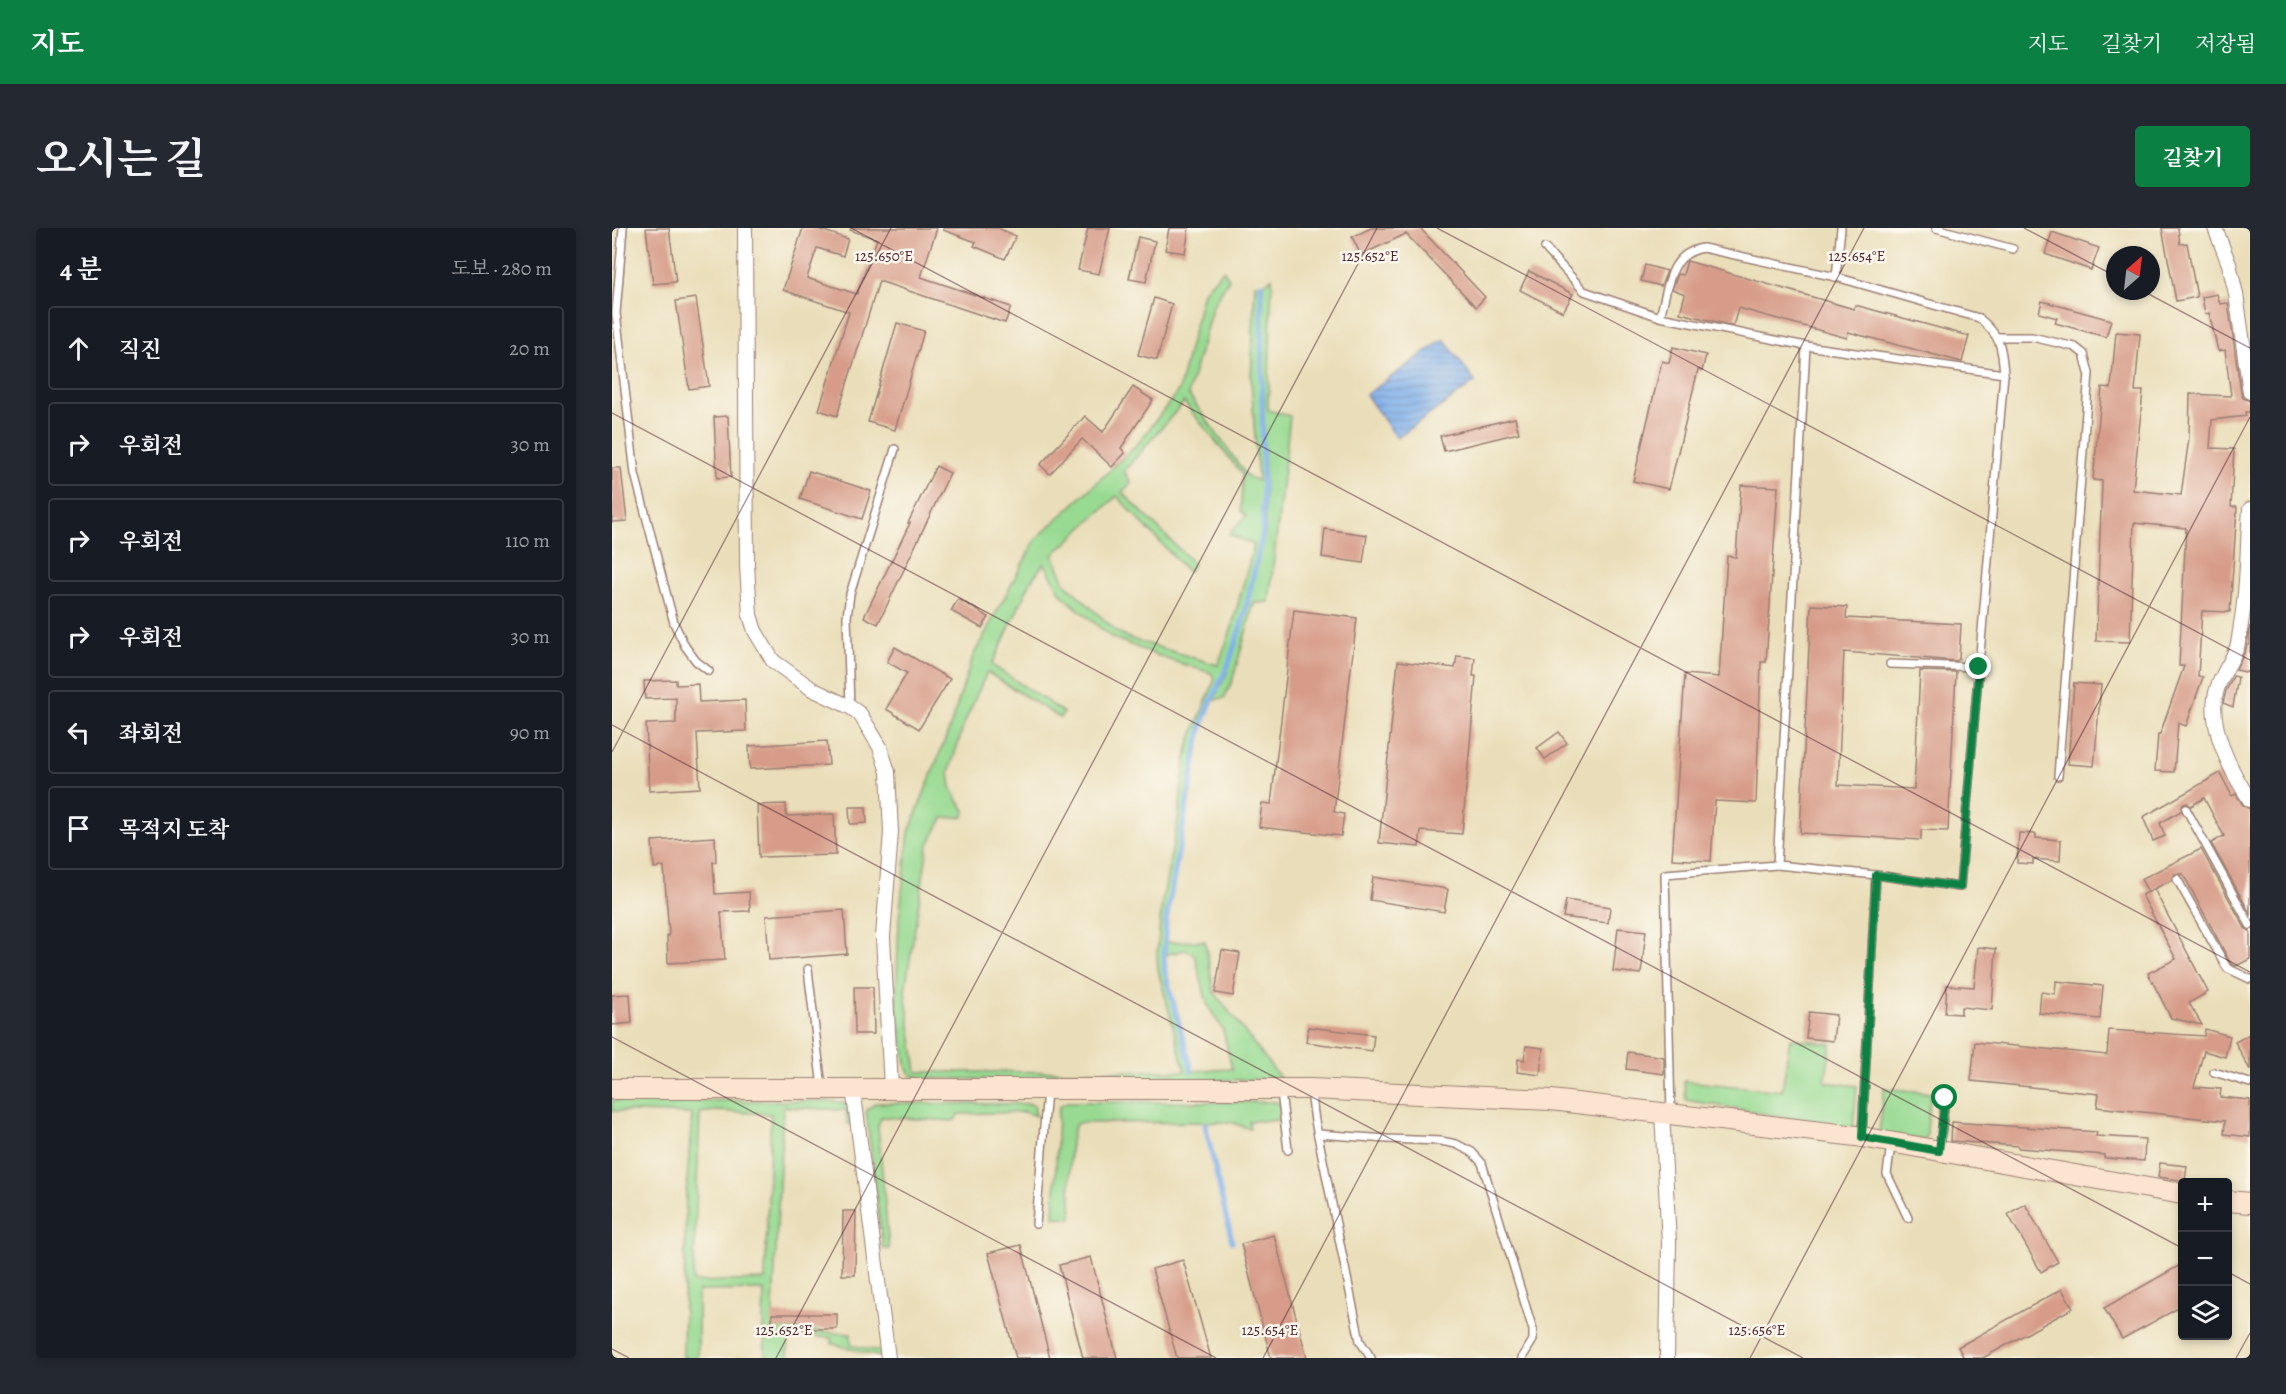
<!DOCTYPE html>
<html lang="ko">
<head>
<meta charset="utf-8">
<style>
	:root { --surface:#171b24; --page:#242831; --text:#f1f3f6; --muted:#9ea1a6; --line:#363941; --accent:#0b8043 }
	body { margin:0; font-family:Alegreya,"Noto Serif KR",serif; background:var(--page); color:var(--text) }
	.controls { position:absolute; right:18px; bottom:18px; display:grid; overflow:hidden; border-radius:6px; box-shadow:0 3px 9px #0003 }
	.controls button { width:54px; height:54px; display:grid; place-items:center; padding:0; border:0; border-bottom:2px solid var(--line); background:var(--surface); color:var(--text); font:30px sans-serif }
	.compass { position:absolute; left:1494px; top:18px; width:54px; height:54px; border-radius:50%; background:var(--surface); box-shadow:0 3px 9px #0003; rotate:28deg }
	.stop { position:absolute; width:18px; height:18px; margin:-14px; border:4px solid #0b8043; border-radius:50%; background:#fff }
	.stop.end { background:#0b8043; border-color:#fff; box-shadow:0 2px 6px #0008 }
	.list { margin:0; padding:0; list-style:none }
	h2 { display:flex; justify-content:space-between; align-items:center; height:78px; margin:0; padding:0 24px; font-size:26px }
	h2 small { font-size:20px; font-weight:400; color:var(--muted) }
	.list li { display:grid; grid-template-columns:39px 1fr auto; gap:18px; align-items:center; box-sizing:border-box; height:84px; margin:0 12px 12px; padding:0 12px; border:2px solid var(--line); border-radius:6px }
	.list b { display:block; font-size:22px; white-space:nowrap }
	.list em { font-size:20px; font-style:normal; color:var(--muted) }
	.icon { flex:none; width:33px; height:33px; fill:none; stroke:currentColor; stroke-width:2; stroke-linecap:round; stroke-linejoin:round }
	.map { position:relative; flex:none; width:1638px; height:1130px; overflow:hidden; border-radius:6px }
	header { display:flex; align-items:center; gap:36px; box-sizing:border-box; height:84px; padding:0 30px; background:var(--accent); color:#fff }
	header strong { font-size:28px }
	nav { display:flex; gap:33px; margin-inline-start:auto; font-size:21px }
	.intro { display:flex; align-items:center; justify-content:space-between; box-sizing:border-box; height:144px; padding:0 36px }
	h1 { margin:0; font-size:42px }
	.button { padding:15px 27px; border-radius:6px; background:var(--accent); color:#fff; font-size:21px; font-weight:700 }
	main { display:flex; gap:36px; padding:0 36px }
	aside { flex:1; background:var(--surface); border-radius:6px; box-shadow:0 3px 9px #0003 }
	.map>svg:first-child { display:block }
	.green { fill:#98da92; stroke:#717c5e; stroke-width:1.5; fill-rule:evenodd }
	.water { fill:url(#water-rules); stroke:#64678a; stroke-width:1.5 }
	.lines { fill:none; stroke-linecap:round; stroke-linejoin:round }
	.stream { stroke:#7fafea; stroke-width:5 }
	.building { fill:#d79c89 }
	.lane-casing { stroke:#9a7e72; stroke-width:10 }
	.street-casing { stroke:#9a7e72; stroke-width:16 }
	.secondary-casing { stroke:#9a7e72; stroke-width:22 }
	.lane { stroke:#fff; stroke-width:7 }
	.street { stroke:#fff; stroke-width:14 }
	.secondary { stroke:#fce5d0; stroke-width:20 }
	.route { stroke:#0b8043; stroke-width:8 }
	.ticks { fill:none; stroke:#4a1f2b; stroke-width:1.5; stroke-opacity:0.45 }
	.ticks-label { font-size:15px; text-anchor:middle; fill:#4a1f2b; stroke:#fbf7ec; stroke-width:5; stroke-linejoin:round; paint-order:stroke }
</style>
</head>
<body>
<header>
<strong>지도</strong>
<nav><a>지도</a><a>길찾기</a><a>저장됨</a></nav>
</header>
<div class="intro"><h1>오시는 길</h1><a class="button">길찾기</a></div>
<main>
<aside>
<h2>4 분<small>도보 · 280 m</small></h2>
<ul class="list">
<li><svg class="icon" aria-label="ahead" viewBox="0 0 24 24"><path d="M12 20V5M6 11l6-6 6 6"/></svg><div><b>직진</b></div><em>20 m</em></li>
<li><svg class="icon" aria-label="right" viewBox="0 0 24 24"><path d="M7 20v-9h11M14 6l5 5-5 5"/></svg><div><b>우회전</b></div><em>30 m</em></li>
<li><svg class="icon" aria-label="right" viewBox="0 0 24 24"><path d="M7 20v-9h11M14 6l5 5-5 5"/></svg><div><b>우회전</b></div><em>110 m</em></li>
<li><svg class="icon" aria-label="right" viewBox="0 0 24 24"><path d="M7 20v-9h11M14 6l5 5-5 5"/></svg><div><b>우회전</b></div><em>30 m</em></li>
<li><svg class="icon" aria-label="left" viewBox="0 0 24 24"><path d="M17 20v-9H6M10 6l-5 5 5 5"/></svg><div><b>좌회전</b></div><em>90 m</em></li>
<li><svg class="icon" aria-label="arrive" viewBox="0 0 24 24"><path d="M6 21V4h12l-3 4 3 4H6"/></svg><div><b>목적지 도착</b></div></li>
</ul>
</aside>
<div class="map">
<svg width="1638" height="1130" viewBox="0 0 1638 1130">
	<defs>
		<pattern id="water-rules" width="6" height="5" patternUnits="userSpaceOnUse" patternTransform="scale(1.5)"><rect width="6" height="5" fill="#7fafea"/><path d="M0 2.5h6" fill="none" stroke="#6a8ebe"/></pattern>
	</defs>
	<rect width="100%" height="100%" fill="#fbf7ec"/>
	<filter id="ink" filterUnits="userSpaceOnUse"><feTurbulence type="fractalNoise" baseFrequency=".0167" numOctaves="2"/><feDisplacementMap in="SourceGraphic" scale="12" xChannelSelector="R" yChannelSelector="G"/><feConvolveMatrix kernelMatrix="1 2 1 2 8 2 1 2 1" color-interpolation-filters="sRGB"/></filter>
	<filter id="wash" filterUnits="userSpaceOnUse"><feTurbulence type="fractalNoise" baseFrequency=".008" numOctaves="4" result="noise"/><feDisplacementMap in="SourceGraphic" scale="24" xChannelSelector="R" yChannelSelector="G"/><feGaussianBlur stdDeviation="1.35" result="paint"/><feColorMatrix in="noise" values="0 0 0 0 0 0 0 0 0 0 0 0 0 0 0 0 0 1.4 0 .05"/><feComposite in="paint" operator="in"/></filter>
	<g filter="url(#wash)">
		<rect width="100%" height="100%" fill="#eadeba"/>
		<g class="green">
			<path d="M611 42 617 51 601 77 576 166 635 248 646 253 639 151 643 56H648L650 304 632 384 616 435 589 497 553 693 551 727 552 744 579 843 620 841 611 802 595 776 583 727 573 722 553 727 554 714 593 713 602 764 669 851 502 854 309 850 299 847 295 841 284 775 287 691 297 604 338 499 361 428 424 311 509 232 528 213 567 162 591 64ZM572 174 630 246 629 283 634 288 617 306 642 317 619 402 606 437 519 411 505 404 453 355 441 327 505 268 576 344 582 336 510 264 519 255 512 243ZM432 335 450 367 499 409 558 432 599 445 603 451 578 513 573 535 566 591 550 674 545 726 546 742 573 843 305 844 293 763 316 618 331 590 352 589 353 582 346 573 339 559 337 544 352 496 375 444 448 490 452 485 380 437 419 353Z"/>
			<path d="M660 50 656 182 678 188 657 374 642 375 620 454 612 470 602 472 615 445 634 385 653 304 651 56Z"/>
			<path d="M1178 810 1219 816 1213 854 1245 858 1241 901 1074 872 1072 853 1170 863Z"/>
			<path d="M1272 860 1319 865 1314 912 1267 906Z"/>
			<path d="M0 872 223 873 238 876 241 897 235 895 234 882 171 879 160 1100 239 1106V1117L271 1124 272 1130 220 1116 219 1110 177 1106 176 1130H154L151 1098 152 1062 86 1063V1130H71L74 967 80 886 0 883ZM103 883 159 886 153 1052 81 1054 88 885Z"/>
			<path d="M454 874H664L669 877 674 892 637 893 638 901 619 894 465 895C453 912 459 968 460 990L442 989 446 885 448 878Z"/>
			<path d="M264 875 418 876 422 877 424 888 413 884 347 886 342 893 269 889 266 898 277 1021H271L254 882Z"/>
		</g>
		<path class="water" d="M832 111 863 154 785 210 754 167Z"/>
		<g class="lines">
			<g class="stream">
				<path d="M580 843 553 744 552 727 554 693 585 520 590 497 600 471 617 435 633 385 651 304 649 56"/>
				<path d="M593 896 615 993"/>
				<path d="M616 995 620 1014"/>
			</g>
		</g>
		<g id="blocks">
			<g class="building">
				<path d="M34 0H57L64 54 41 56Z"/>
				<path d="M191 0H203L236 11 231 28 205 20 195 50 245 66 265 11 238 2 239 0H325L309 49 399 79 393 95 267 53 225 188 207 182 237 84 171 62Z"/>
				<path d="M331 0H386L404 8 393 31 362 18 364 14 331 2Z"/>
				<path d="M476 0H498L487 46 466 42Z"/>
				<path d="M557 0H577L573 25 553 22Z"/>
				<path d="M759 0H808L873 69 864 79 794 6 749 27 740 9Z"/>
				<path d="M1550 0H1566L1568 16 1575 15 1585 69 1564 73Z"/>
				<path d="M1440 4 1487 20 1479 42 1433 26Z"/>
				<path d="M526 9 543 13 534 54 517 51Z"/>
				<path d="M1075 33 1242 81 1243 77 1357 108 1350 134 1236 104 1235 110 1126 80 1121 98 1068 85 1073 66 1060 61 1066 46 1071 47Z"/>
				<path d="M1033 37 1055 43 1049 58 1029 53Z"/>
				<path d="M917 43 961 66 951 84 908 62Z"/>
				<path d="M1605 66 1608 76 1616 75 1629 165 1631 170 1638 173V184H1633L1634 188 1600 192 1598 220 1622 221 1619 279H1625L1618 384 1590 383 1586 448 1591 449 1574 498 1566 495 1562 544 1543 543 1546 506H1548L1572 438H1567L1574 300 1522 295 1518 414 1484 413 1490 253 1481 252 1490 159 1499 160 1504 104 1528 106 1523 163H1531L1521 262 1569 267 1577 210 1578 166 1619 168 1613 122 1606 123 1597 85 1593 86 1590 69Z"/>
				<path d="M84 70 97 158 77 161 64 73Z"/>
				<path d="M542 70 560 76 545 132 526 127Z"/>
				<path d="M1430 73 1499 92 1494 109 1443 95 1445 90 1427 85Z"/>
				<path d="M285 95 312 103 283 202 256 194Z"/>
				<path d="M1061 119 1094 127 1090 143 1086 142 1057 261 1021 253 1050 133 1057 135Z"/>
				<path d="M521 159 541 172 509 220 513 225 500 239 470 211 438 246 428 237 473 188 491 204Z"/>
				<path d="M116 188 119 249 105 250 102 189Z"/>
				<path d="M903 190 907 205 832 223 828 208Z"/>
				<path d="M324 238 338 245 266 396 252 389 298 295H296Z"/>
				<path d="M0 240H9L15 293 0 294Z"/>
				<path d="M197 243 259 263 250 291 188 271Z"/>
				<path d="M1129 257 1166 259 1154 434H1149L1144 575 1103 573 1099 633 1060 631 1073 446 1107 449 1115 328 1124 329Z"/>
				<path d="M713 301 755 307 751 335 710 329Z"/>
				<path d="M346 371 377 389 370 400 339 383Z"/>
				<path d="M1199 377 1235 379 1234 390 1349 396 1347 431 1344 433 1232 424 1226 557 1302 561 1308 443 1344 444 1336 603 1309 602V612L1188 605Z"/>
				<path d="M682 382 745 390 722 584 732 586 729 608 647 599 650 575 659 576Z"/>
				<path d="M1638 398V445L1624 442 1634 421Z"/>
				<path d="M283 419 338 451 307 501 274 481 295 445 275 434Z"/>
				<path d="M845 428 863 430 861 448H864L850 606 809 603 807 619 767 615 786 433 843 440Z"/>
				<path d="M1621 448 1626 449 1621 479 1611 475 1614 463Z"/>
				<path d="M64 452V457L86 456 87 474 133 472 134 503 85 505 88 560 37 563 34 496 64 495V470L33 471 32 453Z"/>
				<path d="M1462 455 1489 457 1482 538 1456 536Z"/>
				<path d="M947 504 955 515 933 531 925 520Z"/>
				<path d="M215 513 217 537 138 541 137 518Z"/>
				<path d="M1608 545 1620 568 1624 566 1631 577 1638 581V685L1599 615 1612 608 1592 570 1579 578 1575 575 1571 576 1569 583 1548 595 1553 608 1541 613 1531 589Z"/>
				<path d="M174 576V588L222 586 224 627 147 629 145 577Z"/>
				<path d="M237 579H254L255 595 238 596Z"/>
				<path d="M1407 605 1424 606V610L1449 612 1448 633 1421 631V636L1405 635Z"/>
				<path d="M103 609 104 634H101L103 666 137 664 138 683 109 684 113 732 56 735 55 708H57L52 639 42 640 40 613Z"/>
				<path d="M1589 621 1633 700 1638 703V731L1624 738 1619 736 1571 646H1563L1560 652 1536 664 1529 651Z"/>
				<path d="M761 649 836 661 832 684 758 672Z"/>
				<path d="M1542 661 1596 764 1577 775 1590 797 1559 790 1536 745 1564 731 1530 667Z"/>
				<path d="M954 672 998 679 996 695 951 689Z"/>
				<path d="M232 682 235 726 157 732 154 688Z"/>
				<path d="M1006 700 1034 703 1029 746 1001 743Z"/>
				<path d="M1366 719 1384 721 1380 782 1349 779V786L1333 785 1335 757 1362 759Z"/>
				<path d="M610 722 628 725 621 768 603 765Z"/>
				<path d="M1444 753 1491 758 1488 791 1427 785 1429 764 1443 766Z"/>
				<path d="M242 759H261L262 806H243Z"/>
				<path d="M18 766 20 795 0 797V767Z"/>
				<path d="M1197 784 1224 787 1221 813 1194 810Z"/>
				<path d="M696 799 762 807 760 823 694 814Z"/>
				<path d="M1593 801 1618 808 1613 829 1592 823 1582 859 1609 861 1608 869 1638 872V909L1612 906 1613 893 1485 879 1487 866 1359 853 1363 814 1495 827 1497 802 1592 808Z"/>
				<path d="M1638 806V842L1623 814Z"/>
				<path d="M914 818 931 820 928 847 905 844 906 831 912 832Z"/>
				<path d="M1016 824 1052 829V846L1014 841Z"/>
				<path d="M1340 894 1485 904 1484 908 1533 911 1532 933 1492 930V927L1406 920V918L1339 913Z"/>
				<path d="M1548 935 1575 938 1573 953 1546 949Z"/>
				<path d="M1413 976 1446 1034 1429 1044 1396 986Z"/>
				<path d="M231 983H244L243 1047H230Z"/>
				<path d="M662 1007 695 1130H659L629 1016Z"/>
				<path d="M409 1017 438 1130H404L376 1025Z"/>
				<path d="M479 1029 505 1130H471L447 1037Z"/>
				<path d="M571 1032 599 1130H565L540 1041Z"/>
				<path d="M1570 1036V1078L1510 1111 1492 1080Z"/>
				<path d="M1450 1061 1461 1080 1371 1130H1352L1346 1119Z"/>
				<rect x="160" y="1086" width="65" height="15"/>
			</g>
		</g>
	</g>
	<g filter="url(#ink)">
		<use href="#blocks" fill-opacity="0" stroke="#9a7e72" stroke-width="1.5"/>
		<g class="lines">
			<defs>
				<g id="lane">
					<path d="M11 0 4 85 23 246 62 395 73 418 84 433 97 443"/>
					<path d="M1324 0 1401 21"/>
					<path d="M933 20 972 63 1048 89 1194 118"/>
					<path d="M1224 49 1229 0"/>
					<path d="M1048 89C1056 60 1056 26 1091 20L1224 49 1367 90C1389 108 1390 119 1392 146"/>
					<path d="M1386 109H1420L1463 119 1472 126 1477 145 1446 548"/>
					<path d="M1278 436 1367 439"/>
					<path d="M238 478 235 389 238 366 283 221"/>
					<path d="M1574 581 1638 697"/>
					<path d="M1565 651 1615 740 1638 751"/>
					<path d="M196 741 210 860"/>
					<path d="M1602 844 1638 855"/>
					<path d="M669 864 676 922"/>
					<path d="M699 864 703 893 748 1113 759 1130"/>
					<path d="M1059 885 1053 646 1165 637"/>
					<path d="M706 906 775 911 829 913 844 916 860 924 870 935 921 1102V1112L910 1130"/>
					<path d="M1250 906 1264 647 1348 659 1392 146 1194 118 1165 637 1264 647"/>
					<path d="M1279 917 1275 946 1296 990"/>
					<path d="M1328 920 1333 870"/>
					<path d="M424 996 435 862"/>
				</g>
				<g id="street">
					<path d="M133 0 135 337 138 387 143 403 161 433 200 461 238 479 248 486 268 519 276 544 279 604 271 709 279 860"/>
					<path d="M1603 0 1617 36 1624 66 1638 164"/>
					<path d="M1638 281C1635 320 1636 358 1629 396 1628 404 1627 412 1625 419 1620 433 1610 446 1605 461 1594 496 1619 544 1638 572"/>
					<path d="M241 860 276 1130"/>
					<path d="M1050 885 1057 1015 1055 1130"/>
				</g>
				<g id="secondary">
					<path d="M0 861H699L939 872 1244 908 1570 966"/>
					<path d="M1616 973 1638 975"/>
				</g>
			</defs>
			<use href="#lane" class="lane-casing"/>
			<use href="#street" class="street-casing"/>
			<use href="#secondary" class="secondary-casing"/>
			<use href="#lane" class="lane"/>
			<use href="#street" class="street"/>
			<use href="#secondary" class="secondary"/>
		</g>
	</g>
	<g class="lines" filter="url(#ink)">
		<path class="route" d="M1333 870 1327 923 1250 909 1264 647 1348 659 1367 439"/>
	</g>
	<path class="ticks" d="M239 0 1638 744M825 0 1638 432M1412 0 1503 48M1531 63 1638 120M0 185 1570 1020M0 497 1191 1130M0 524 279 0M0 809 604 1130M1616 1044 1638 1056M0 1121 17 1130M164 1130 765 0M651 1130 1252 0M1138 1130 1638 189M1624 1130 1638 1105"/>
	<g class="ticks-label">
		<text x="272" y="33">125.650°E</text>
		<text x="758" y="33">125.652°E</text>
		<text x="1245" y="33">125.654°E</text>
		<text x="172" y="1107">125.652°E</text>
		<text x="658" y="1107">125.654°E</text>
		<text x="1145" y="1107">125.656°E</text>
	</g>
</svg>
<div class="controls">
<button>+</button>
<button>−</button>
<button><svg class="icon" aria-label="layers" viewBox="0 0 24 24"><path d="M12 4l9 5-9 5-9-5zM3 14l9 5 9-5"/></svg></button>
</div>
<svg class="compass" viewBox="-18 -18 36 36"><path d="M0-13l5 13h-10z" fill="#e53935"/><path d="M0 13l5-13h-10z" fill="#9ea1a6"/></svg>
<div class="stop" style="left:1333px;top:870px"></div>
<div class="stop end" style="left:1367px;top:439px"></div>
</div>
</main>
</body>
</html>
